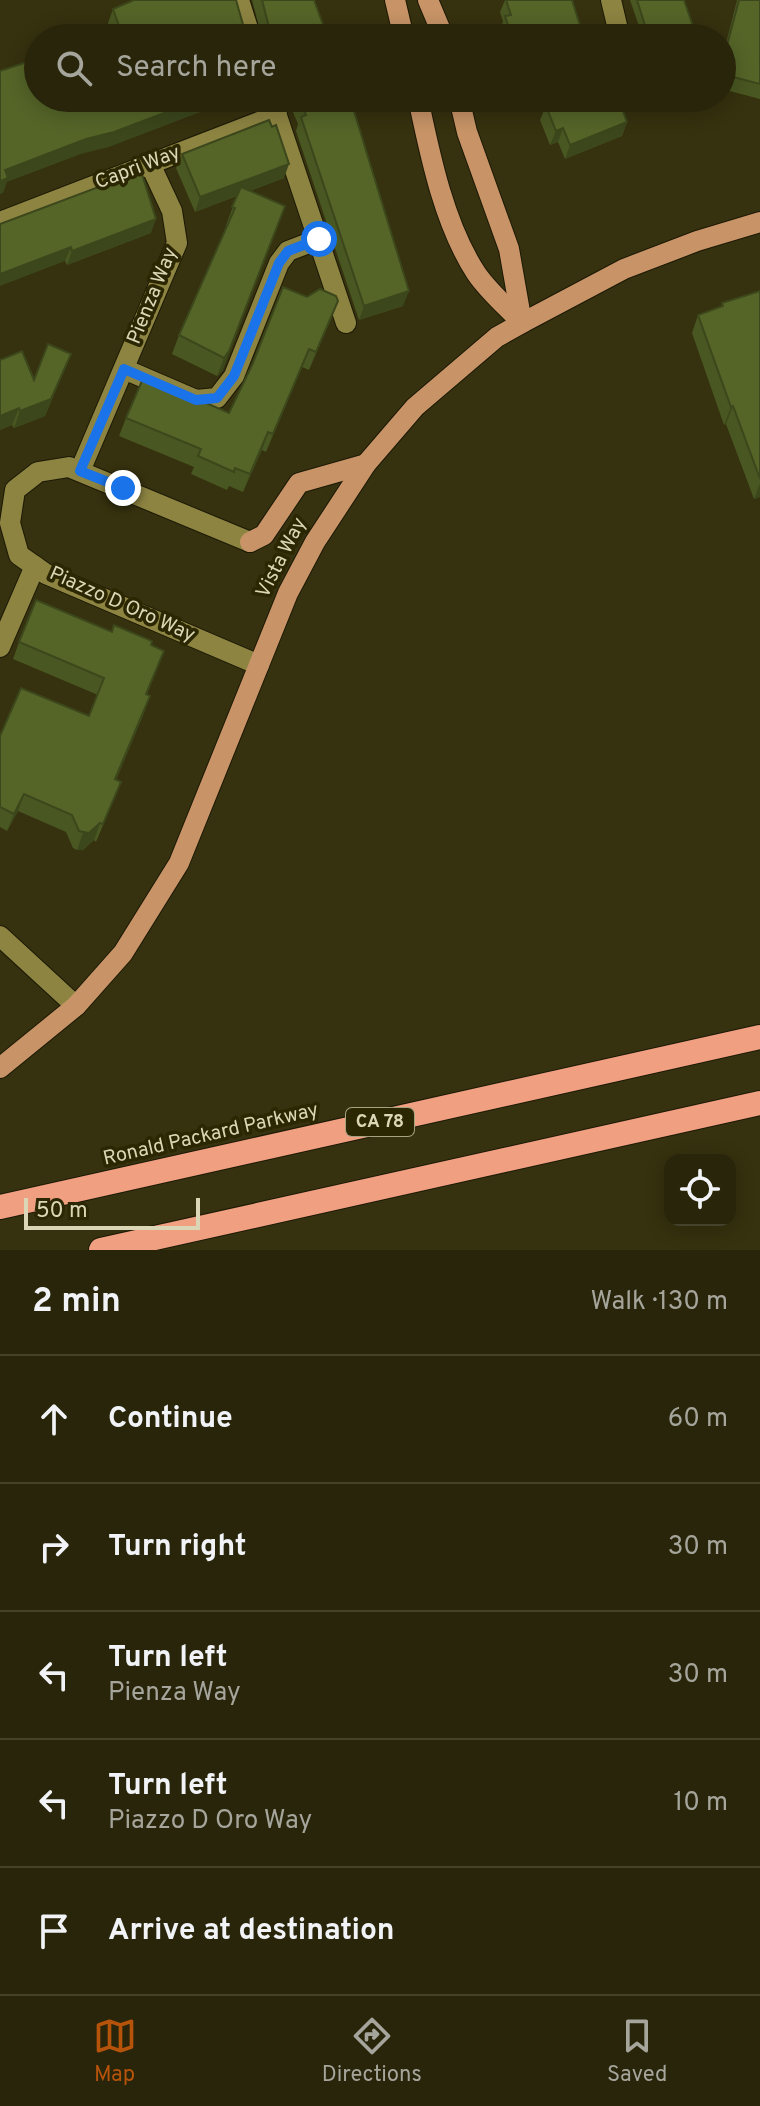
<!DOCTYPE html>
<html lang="en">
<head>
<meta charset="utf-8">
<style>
	:root { --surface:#28250a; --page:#343118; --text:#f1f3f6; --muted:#a5a59c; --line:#44422b; --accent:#b45309 }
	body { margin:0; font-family:Overpass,sans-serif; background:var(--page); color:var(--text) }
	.controls { position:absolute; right:24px; bottom:24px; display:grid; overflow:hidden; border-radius:16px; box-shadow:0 4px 20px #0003 }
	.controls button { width:72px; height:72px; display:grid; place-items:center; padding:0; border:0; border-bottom:2px solid var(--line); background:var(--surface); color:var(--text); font:40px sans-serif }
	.scale { position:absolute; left:24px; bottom:20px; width:176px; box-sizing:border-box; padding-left:8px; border:4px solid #dbd7b6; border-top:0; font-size:22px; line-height:28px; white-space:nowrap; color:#dbd7b6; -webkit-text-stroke:6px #2c2703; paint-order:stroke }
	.stop { position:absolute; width:24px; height:24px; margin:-18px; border:6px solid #1a73e8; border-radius:50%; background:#fff }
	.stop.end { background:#1a73e8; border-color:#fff; box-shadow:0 2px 8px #0008 }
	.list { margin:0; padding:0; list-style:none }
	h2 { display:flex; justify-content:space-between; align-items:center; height:104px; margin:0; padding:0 32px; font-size:34px }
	h2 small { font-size:26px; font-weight:400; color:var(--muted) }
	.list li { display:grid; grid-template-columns:52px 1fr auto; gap:24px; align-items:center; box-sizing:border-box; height:128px; padding:0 32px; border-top:2px solid var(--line) }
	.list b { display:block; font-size:30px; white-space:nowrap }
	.list p { margin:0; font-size:26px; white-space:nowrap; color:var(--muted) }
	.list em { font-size:26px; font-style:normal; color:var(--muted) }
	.icon { flex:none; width:44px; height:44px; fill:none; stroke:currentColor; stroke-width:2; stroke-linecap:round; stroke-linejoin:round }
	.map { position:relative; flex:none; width:760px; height:1250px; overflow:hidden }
	.search { position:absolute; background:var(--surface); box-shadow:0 4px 20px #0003; left:24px; right:24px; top:24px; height:88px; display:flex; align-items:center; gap:20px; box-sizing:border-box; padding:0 28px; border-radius:44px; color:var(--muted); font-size:30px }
	.sheet { height:744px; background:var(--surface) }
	nav { display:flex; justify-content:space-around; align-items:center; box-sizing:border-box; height:112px; border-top:2px solid var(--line); background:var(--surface); font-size:22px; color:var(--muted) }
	nav a { display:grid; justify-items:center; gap:4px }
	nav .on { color:var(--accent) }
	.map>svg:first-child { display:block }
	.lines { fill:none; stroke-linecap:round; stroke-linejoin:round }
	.minor-casing { stroke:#1c1905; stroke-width:22 }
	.major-casing { stroke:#1c1905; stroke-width:22 }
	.highway-casing { stroke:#1c1905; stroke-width:26 }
	.minor { stroke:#8d8442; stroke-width:20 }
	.major { stroke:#c89467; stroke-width:20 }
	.highway { stroke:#f09f80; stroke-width:24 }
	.wall { fill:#495722 }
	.shaded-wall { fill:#3c471c }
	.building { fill:#556528; stroke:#3c471c; stroke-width:2 }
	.route { stroke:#1a73e8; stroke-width:10 }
	.labels { text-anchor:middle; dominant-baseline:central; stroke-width:7; stroke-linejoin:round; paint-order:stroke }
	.shield { fill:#2c2703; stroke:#a6a280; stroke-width:2 }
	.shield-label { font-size:18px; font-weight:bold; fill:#dbd7b6 }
	.street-label { font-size:20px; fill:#dbd7b6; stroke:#2c2703 }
</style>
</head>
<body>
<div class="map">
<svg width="760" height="1250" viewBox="0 0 760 1250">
	<rect width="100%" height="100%" fill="#36310e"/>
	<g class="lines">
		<defs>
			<g id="minor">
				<path d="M239 0 251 38"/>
				<path d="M611 0 620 38"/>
				<path d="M271 98 346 323"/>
				<path d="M659 98 660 100"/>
				<path d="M0 222 277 115"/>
				<path d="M124 369 196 400 217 398 234 376 279 263 288 251 319 239"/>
				<path d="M80 471 177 243 172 211 150 164"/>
				<path d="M250 542 69 467 38 472 15 490 10 523 19 555 46 574 259 665"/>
				<path d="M0 647 35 566"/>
				<path d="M0 936 76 1006"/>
			</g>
			<g id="major">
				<path d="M395 0 404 38"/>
				<path d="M428 0 444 38"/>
				<path d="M418 98C430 155 444 224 476 273 488 291 507 307 522 323"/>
				<path d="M459 98 467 132 509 249 522 323"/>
				<path d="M250 542 264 535 299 483 366 464"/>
				<path d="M0 1068 76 1006 123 953 179 863 288 593 315 542 366 464 415 407 497 337 522 323 624 269 697 241 760 222"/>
			</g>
			<g id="highway">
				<path d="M0 1207 760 1037"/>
				<path d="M101 1250 760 1103"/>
			</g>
		</defs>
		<use href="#minor" class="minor-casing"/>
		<use href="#major" class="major-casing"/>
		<use href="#highway" class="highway-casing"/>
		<use href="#minor" class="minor"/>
		<use href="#major" class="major"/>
		<use href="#highway" class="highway"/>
	</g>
	<g class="wall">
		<path d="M134 0H236L244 28 248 33 260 36 261 34 252 0H314L328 38H90L110 30 108 23 113 9Z"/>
		<path d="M505 0H572L584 38H502L500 31 503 21 500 12Z"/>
		<path d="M630 0H684L697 38H643Z"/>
		<path d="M737 0H760V99L722 89V59Z"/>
		<path d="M287 98H350L403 306 359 320 296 131 298 124Z"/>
		<path d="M541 98H618L627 122 622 136 565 159 558 142 550 145 540 120 545 108Z"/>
		<path d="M272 127 284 178 250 191 223 370 217 376 172 354 179 335 227 226 226 225 237 196 195 212 176 168 182 154Z"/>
		<path d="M0 224 151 233 67 265 65 261Z"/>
		<path d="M760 291V497L754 499 726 424 724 425 692 333 698 315 721 307 722 303Z"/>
		<path d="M331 319 309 370 302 367 266 452 262 450 243 492 229 486 227 490 191 474 194 467 119 436 126 418 229 413Z"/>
		<path d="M71 354 45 416 14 428 12 425 0 430 34 380Z"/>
		<path d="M112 632 164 651 147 694 150 696 144 713 116 780 114 799 96 842 94 840 83 850H77L73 848 66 832 18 811 7 831 0 827V736L89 716 98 695 13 659 19 642Z"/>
	</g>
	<g class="shaded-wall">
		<path d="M204 98H237L109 147 81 154 7 182 3 193 0 194V181L5 170 86 139Z"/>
		<path d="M627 122 622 136 565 159 570 145Z"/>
		<path d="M563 128 558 142 550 145 556 131Z"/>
		<path d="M289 164 284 178 195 212 200 197Z"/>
		<path d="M285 206 223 370 217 376 224 358Z"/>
		<path d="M156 219 151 233 67 265 72 251Z"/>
		<path d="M71 247 65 261 0 286V274Z"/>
		<path d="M409 291 403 306 359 320 364 306Z"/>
		<path d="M338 301 331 319 309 370 316 352Z"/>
		<path d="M309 349 302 367 266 452 273 434Z"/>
		<path d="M71 354 45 416 14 428 20 411Z"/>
		<path d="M733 406 726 424 724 425 731 407Z"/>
		<path d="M19 408 12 425 0 430V416Z"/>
		<path d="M268 432 262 450 243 492 250 474Z"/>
		<path d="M760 483V497L754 499Z"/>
		<path d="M150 696 144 713 109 797 115 779Z"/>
		<path d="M24 794 18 811 7 831 14 814Z"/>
		<path d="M100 823 94 840 83 850H77L83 833Z"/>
	</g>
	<g class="building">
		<path d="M134 0H236L244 28 248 33 260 36 269 27 262 0H314L328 38H90L119 26 113 9Z"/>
		<path d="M506 0H572L584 38H512L505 16 511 15Z"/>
		<path d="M637 0H684L697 38H649Z"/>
		<path d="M739 0H760V84L722 74V64Z"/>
		<path d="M38 60V98H204L114 132 86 139 5 170 8 178 0 181V71L30 61 31 63Z"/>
		<path d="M299 98H350L409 291 364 306 301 117 306 115Z"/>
		<path d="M552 98H618L627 122 570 145 563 128 556 131 546 106 553 102Z"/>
		<path d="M269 120 272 127 276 125 289 164 200 197 182 154Z"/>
		<path d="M141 171 156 219 72 251 71 247 0 274V224Z"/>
		<path d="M241 187 285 206 229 351 224 358 179 335 235 208 232 207Z"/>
		<path d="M283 287 307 297 320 289 336 296 338 301 316 352 309 349 273 434 268 432 250 474 235 468 234 472 198 456 201 449 126 418 144 376 229 413 253 363Z"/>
		<path d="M760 291V479L733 406 731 407 698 315 723 306 722 303Z"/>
		<path d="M48 344 71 354 51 399 20 411 19 408 0 416V360L22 351 34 380Z"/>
		<path d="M36 600 112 632 114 625 152 641 151 645 164 651 146 694 150 696 115 779 121 782 103 824 100 823 89 833 79 831 72 815 24 794 14 814 0 807V736L21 688 89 716 104 678 19 642Z"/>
	</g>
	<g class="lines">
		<path class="route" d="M123 488 80 471 124 369 196 400 217 398 234 376 279 263 288 251 319 239"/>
	</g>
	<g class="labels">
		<rect class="shield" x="346" y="1108" width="68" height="28" rx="6"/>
		<g class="shield-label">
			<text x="380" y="1122">CA 78</text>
		</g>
		<g class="street-label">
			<text transform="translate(138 168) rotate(-21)">Capri Way</text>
			<text transform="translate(153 296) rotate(-68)">Pienza Way</text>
			<text transform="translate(282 558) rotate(-63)">Vista Way</text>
			<text transform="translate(122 605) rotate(24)">Piazzo D Oro Way</text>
			<text transform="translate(211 1135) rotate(-13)">Ronald Packard Parkway</text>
		</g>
	</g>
</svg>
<div class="controls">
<button><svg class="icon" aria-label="locate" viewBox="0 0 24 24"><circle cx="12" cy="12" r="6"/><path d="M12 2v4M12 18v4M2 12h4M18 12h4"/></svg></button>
</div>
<div class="scale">50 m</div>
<div class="stop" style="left:319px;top:239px"></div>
<div class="stop end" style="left:123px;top:488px"></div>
<div class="search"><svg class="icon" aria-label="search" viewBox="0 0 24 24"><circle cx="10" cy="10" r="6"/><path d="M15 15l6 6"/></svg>Search here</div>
</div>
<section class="sheet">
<h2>2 min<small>Walk · 130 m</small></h2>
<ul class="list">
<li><svg class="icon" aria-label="ahead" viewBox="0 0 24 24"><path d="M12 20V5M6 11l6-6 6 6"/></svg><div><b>Continue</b></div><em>60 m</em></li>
<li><svg class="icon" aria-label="right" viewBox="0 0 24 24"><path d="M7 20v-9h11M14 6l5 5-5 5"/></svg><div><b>Turn right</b></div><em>30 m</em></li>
<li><svg class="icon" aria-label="left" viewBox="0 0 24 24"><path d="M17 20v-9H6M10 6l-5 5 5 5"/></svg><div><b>Turn left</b><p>Pienza Way</p></div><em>30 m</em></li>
<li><svg class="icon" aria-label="left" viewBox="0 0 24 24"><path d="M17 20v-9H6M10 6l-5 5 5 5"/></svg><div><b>Turn left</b><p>Piazzo D Oro Way</p></div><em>10 m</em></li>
<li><svg class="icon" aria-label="arrive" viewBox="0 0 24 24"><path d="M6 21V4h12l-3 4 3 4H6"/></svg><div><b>Arrive at destination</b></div></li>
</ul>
</section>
<nav>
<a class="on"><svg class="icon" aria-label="map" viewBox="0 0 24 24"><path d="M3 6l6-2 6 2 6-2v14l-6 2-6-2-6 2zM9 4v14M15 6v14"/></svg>Map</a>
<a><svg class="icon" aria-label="directions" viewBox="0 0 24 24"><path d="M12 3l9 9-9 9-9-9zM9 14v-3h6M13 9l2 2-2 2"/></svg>Directions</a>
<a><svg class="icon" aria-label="saved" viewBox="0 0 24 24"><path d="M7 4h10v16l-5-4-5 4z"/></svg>Saved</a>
</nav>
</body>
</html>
